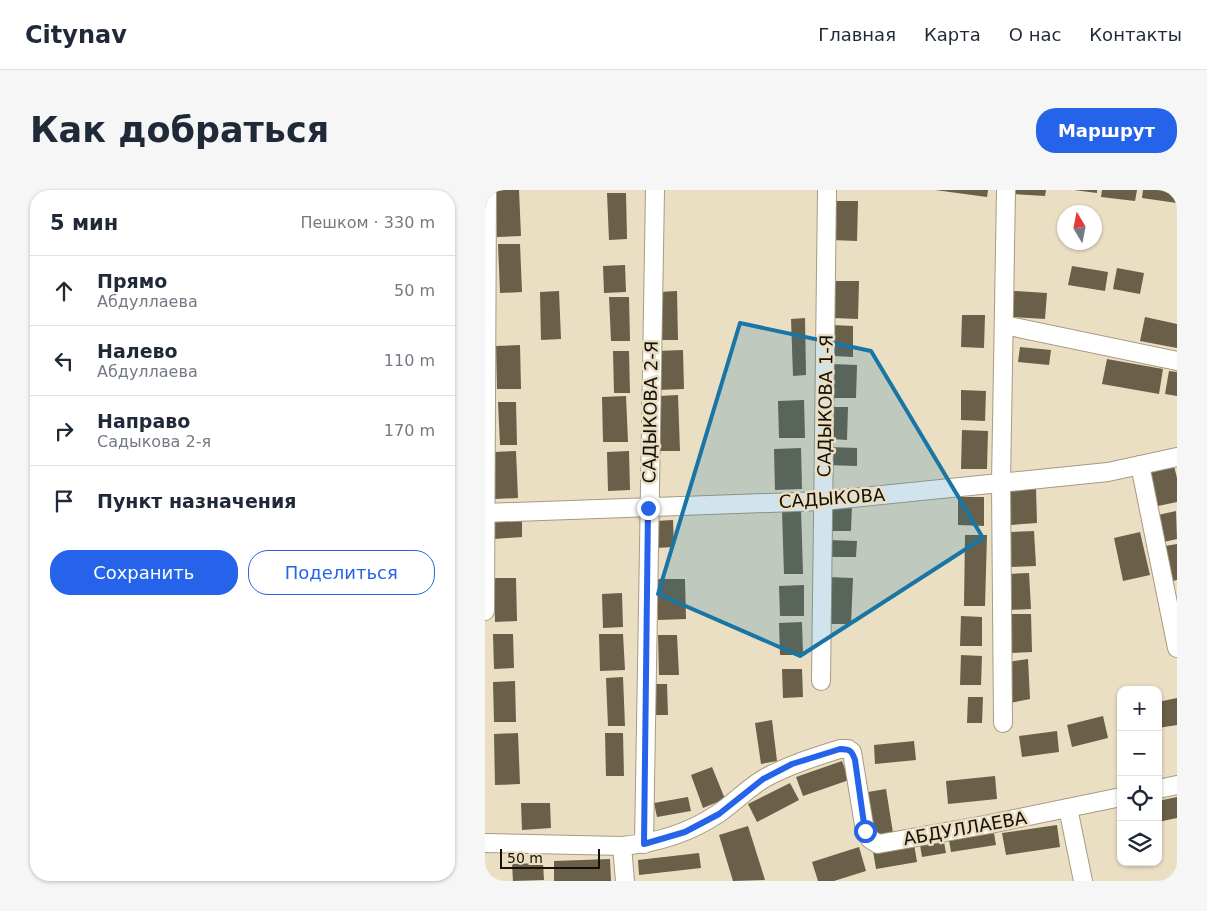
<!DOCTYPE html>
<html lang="ru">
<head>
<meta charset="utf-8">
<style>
	:root { --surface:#fff; --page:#f6f6f7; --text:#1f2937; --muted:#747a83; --line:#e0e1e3; --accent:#2563eb }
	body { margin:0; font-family:"DejaVu Sans",sans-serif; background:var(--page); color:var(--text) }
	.controls { position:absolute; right:15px; bottom:15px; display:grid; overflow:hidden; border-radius:10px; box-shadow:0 1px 4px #0004 }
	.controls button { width:45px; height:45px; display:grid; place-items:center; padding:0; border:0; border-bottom:1px solid var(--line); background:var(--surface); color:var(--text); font:25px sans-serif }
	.compass { position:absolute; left:572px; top:15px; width:45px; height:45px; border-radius:50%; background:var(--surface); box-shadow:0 1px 4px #0004; rotate:350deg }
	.scale { position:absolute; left:15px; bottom:12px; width:100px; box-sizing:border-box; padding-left:5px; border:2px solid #161108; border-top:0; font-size:14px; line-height:18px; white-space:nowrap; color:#161108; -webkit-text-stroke:4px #eadec3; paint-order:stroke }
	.stop { position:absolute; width:15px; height:15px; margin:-11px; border:4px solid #2563eb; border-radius:50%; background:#fff }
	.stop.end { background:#2563eb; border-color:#fff; box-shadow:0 1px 5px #0008 }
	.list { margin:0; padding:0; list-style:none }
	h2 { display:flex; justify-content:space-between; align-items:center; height:65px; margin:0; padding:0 20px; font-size:21px }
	h2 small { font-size:16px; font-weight:400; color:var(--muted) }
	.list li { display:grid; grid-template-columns:32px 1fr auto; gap:15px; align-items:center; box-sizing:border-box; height:70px; padding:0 20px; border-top:1px solid var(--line) }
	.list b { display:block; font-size:19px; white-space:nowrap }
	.list p { margin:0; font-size:16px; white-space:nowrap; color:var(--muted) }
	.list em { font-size:16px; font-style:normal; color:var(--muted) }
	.actions { display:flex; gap:10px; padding:15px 20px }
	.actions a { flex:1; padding:11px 0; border:1px solid var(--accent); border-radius:20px; text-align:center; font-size:18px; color:var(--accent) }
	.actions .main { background:var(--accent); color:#fff }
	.icon { flex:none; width:28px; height:28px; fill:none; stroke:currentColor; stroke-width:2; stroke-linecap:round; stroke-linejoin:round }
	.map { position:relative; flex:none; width:692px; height:691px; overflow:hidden; border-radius:20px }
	header { display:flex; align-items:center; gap:30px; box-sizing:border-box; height:70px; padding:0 25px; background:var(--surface); border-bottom:1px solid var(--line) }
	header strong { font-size:24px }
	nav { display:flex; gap:28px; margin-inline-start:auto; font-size:18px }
	.intro { display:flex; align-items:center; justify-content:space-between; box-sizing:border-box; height:120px; padding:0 30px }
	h1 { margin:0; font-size:35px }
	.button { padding:12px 22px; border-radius:20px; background:var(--accent); color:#fff; font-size:18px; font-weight:700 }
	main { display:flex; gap:30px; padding:0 30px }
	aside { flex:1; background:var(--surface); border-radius:20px; box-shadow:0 1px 4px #0004 }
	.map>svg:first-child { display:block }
	.building { fill:#6a5f48 }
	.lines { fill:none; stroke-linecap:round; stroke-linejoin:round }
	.minor-casing { stroke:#a79b81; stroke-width:20 }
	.minor { stroke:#fff; stroke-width:18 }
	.route { stroke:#2563eb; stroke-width:6 }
	.marked { fill:#1976a4; fill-opacity:0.2; stroke:#1976a4; stroke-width:4; stroke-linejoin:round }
	.labels { text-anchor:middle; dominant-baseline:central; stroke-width:5; stroke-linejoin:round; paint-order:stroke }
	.street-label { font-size:18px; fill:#161108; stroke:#eadec3 }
</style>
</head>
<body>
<header>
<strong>Citynav</strong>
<nav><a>Главная</a><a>Карта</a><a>О нас</a><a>Контакты</a></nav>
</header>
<div class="intro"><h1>Как добраться</h1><a class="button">Маршрут</a></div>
<main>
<aside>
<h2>5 мин<small>Пешком · 330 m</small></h2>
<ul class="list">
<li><svg class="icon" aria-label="ahead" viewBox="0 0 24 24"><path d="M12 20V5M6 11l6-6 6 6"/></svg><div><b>Прямо</b><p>Абдуллаева</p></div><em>50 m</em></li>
<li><svg class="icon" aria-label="left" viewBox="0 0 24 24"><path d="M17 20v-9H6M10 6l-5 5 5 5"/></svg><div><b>Налево</b><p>Абдуллаева</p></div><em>110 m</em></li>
<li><svg class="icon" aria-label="right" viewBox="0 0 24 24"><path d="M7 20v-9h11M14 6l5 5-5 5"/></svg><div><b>Направо</b><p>Садыкова 2-я</p></div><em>170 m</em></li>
<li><svg class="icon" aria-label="arrive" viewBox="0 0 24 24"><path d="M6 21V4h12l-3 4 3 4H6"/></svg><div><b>Пункт назначения</b></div></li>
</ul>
<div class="actions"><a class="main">Сохранить</a><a>Поделиться</a></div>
</aside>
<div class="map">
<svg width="692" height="691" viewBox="0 0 692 691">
	<rect width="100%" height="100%" fill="#eadec3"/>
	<g class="building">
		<path d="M11 0H34L36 46 12 47Z"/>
		<path d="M450 0H503L502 7Z"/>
		<path d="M527 0H561L560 6 527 4Z"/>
		<path d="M589 0H612V3Z"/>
		<path d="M617 0H652L650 11 616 7Z"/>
		<path d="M658 0H692V13L657 8Z"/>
		<path d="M122 3H141L142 49 124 50Z"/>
		<path d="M347 11H373L372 51 346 50Z"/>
		<path d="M13 54H35L37 102 15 103Z"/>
		<path d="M140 75 141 102 119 103 118 76Z"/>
		<path d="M587 76 623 82 620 101 583 95Z"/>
		<path d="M632 78 659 83 655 104 628 99Z"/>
		<path d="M349 91H374L373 129 348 128Z"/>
		<path d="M74 101 76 149 56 150 55 102Z"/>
		<path d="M192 101 193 150H175L173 102Z"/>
		<path d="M529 101 562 103 560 129 528 127Z"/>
		<path d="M124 107H144L145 151H126Z"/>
		<path d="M477 125H500L499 158 476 157Z"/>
		<path d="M660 127 692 134V158L655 151Z"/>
		<path d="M320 128 321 185 308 186 306 129Z"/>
		<path d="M348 135 368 136V167L348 166Z"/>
		<path d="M35 155 36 199H12L11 156Z"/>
		<path d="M535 157 566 160 564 175 533 172Z"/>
		<path d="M198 160 199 199 172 200 171 161Z"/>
		<path d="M128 161H144L145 203H129Z"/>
		<path d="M622 169 678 179 674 204 617 194Z"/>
		<path d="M347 174 372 175 371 208H346Z"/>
		<path d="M684 181 692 182V206L680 204Z"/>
		<path d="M476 200 501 201 500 231 476 230Z"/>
		<path d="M193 205 195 261H175L174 206Z"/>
		<path d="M141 206 143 252H118L117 207Z"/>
		<path d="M319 210 320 248H294L293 211Z"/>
		<path d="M13 212H31L32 255H15Z"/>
		<path d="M346 217H363L362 250 345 249Z"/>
		<path d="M477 240 503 241 502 279H476Z"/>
		<path d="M344 257 372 258V276L343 275Z"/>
		<path d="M316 258 317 299 290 300 289 259Z"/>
		<path d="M31 261 33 308 10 309 9 262Z"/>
		<path d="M144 261 145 300 123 301 122 262Z"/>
		<path d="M689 276 692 288V312L673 316 665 281Z"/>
		<path d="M551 298 552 333 526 335 525 299Z"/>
		<path d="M473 307H499V336L473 335Z"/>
		<path d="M343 314 367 315 366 341H343Z"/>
		<path d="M316 320 318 384H299L297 321Z"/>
		<path d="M691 321 692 349 679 352 673 325Z"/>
		<path d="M37 328V347L9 349 8 329Z"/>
		<path d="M188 330 189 357 171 358 170 331Z"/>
		<path d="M549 341 551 376 526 377 525 342Z"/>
		<path d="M655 342 665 385 638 391 629 348Z"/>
		<path d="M480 345H502L500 416H479Z"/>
		<path d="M344 350 372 351 371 367H344Z"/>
		<path d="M692 354V390L688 391 680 356Z"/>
		<path d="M544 383 546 419 525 420 523 384Z"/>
		<path d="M343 387 368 388 366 434H342Z"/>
		<path d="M9 388H31L32 431 10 432Z"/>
		<path d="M172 389H200L201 429 173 430Z"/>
		<path d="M319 395V426H295L294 396Z"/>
		<path d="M137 403 138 437 118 438 117 404Z"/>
		<path d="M524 424H546L547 462 525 463Z"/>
		<path d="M476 426 497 427V456H475Z"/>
		<path d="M317 432 318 465H295L294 433Z"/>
		<path d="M8 444H28L29 478 9 479Z"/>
		<path d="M114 444H138L140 480 115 481Z"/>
		<path d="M173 445H192L194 485H174Z"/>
		<path d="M476 465 497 466 496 495H475Z"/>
		<path d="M543 469 545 509 525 513 523 472Z"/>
		<path d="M297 479H317L318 507 298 508Z"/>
		<path d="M138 487 140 536H123L121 488Z"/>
		<path d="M30 491 31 532H9L8 492Z"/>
		<path d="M170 494H182L183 525H171Z"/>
		<path d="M483 507H498L497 533H482Z"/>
		<path d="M692 508V535L673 538V512Z"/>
		<path d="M618 526 623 548 587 557 582 535Z"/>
		<path d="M287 530 292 571 276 574 270 533Z"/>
		<path d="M572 541 574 562 537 567 534 546Z"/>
		<path d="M33 543 35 594 10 595 9 544Z"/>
		<path d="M120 543H138L139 586H121Z"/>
		<path d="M429 551 431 570 390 574 389 555Z"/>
		<path d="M357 571 364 590 318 606 311 587Z"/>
		<path d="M227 577 240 609 218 618 206 585Z"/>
		<path d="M510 586 512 609 463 614 461 591Z"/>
		<path d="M305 593 314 610 272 632 263 614Z"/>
		<path d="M401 599 408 643 390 645 383 602Z"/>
		<path d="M203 607 206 621 172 627 169 613Z"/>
		<path d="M692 607V628L673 632V611Z"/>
		<path d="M36 613H65L66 638 37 640Z"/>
		<path d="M572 635 575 657 521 665 517 643Z"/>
		<path d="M263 636 280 690 248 691 234 645Z"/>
		<path d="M509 643 511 655 466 662 464 650Z"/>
		<path d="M459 652 461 663 437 667 435 655Z"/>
		<path d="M429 654 432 672 391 679 388 661Z"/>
		<path d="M374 657 381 681 349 691H333L327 672Z"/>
		<path d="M214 663 216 678 154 685 153 670Z"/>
		<path d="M125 669 126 691H69V671Z"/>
		<path d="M58 673 59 690 28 691 27 674Z"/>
	</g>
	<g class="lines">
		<defs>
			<g id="minor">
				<path d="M519 135 692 171"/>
				<path d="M655 275 692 458"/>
				<path d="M0 323 338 311 623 282 692 267"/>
				<path d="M0 421 2 0"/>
				<path d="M336 491 342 0"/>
				<path d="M518 533 516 293 521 0"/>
				<path d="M673 599 692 595"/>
				<path d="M583 618 598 691"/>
				<path d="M0 653 137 656C172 653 206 642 234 623 250 612 264 597 280 588 304 575 329 567 355 559H363L367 562 380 641 385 649 393 654 505 634 636 607"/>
				<path d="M159 654 170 0"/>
				<path d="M137 656 140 691"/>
			</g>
		</defs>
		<use href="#minor" class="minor-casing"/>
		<use href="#minor" class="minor"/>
	</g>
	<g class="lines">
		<path class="route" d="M163 318 159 654 200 642 234 624 278 589 307 574 355 559C365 559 367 561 370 570L380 641"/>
	</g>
	<path class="marked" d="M255 133 386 161 498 348 315 466 173 404Z"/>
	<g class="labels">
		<g class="street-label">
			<text transform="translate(340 216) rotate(-89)">САДЫКОВА 1-Я</text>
			<text transform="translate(165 222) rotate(-89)">САДЫКОВА 2-Я</text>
			<text transform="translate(347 308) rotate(-4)">САДЫКОВА</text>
			<text transform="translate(480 638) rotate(-10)">АБДУЛЛАЕВА</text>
		</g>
	</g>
</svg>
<div class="controls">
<button>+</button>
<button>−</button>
<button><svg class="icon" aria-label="locate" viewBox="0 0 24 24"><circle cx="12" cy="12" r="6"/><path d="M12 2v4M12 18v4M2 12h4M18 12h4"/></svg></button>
<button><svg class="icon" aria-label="layers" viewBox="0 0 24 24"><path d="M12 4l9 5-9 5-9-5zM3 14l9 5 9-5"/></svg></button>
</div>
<svg class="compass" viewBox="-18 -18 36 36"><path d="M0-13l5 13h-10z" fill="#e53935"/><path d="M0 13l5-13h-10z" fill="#747a83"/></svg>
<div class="scale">50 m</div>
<div class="stop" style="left:380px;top:641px"></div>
<div class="stop end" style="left:163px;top:318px"></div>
</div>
</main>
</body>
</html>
